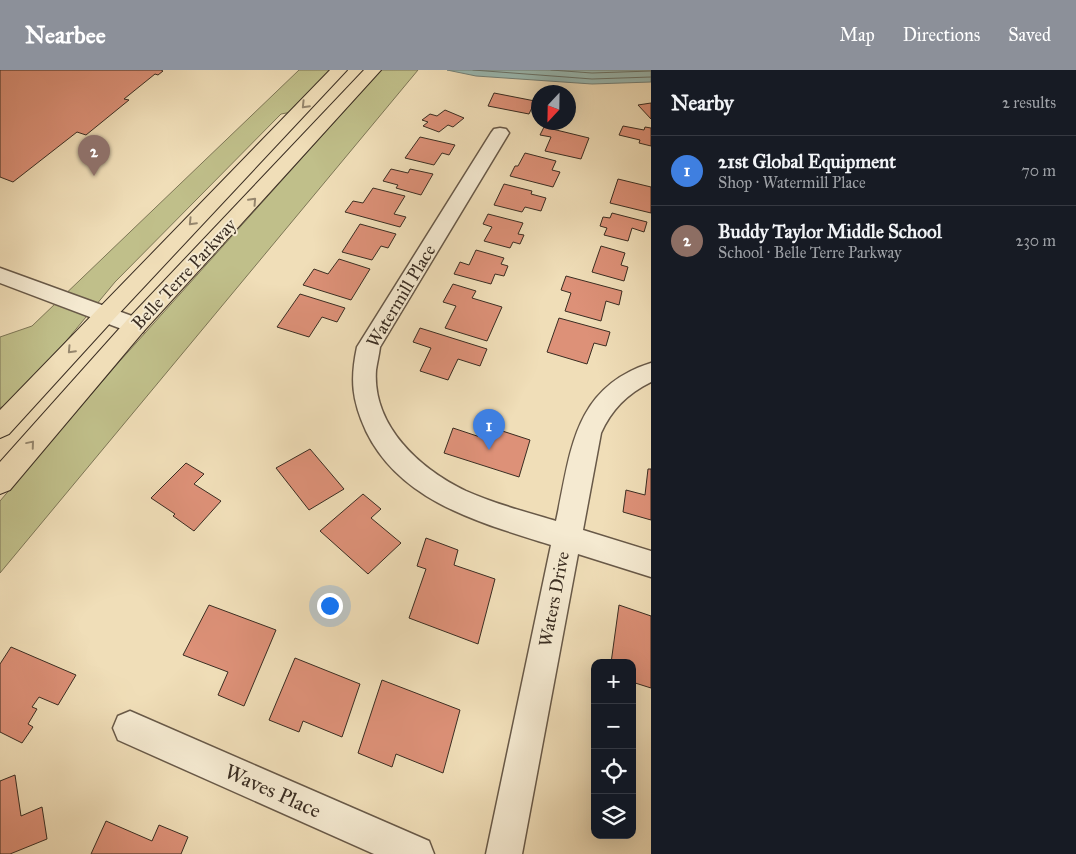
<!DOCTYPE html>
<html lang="en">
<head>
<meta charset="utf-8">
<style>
	:root { --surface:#171b24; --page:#242831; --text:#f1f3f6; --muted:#9ea1a6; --line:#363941; --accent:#8c9099 }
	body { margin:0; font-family:"IM FELL Great Primer",serif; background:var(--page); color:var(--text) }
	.controls { position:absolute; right:15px; bottom:15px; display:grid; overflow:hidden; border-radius:10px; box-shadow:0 5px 20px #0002 }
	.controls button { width:45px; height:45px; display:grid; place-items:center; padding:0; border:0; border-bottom:1px solid var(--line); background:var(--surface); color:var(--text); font:25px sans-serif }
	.compass { position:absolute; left:531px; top:15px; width:45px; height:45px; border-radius:50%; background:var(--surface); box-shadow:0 5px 20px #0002; rotate:202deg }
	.you { position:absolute; left:329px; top:535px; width:18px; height:18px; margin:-12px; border:4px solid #fff; border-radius:50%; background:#1a73e8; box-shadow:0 0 0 8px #1a73e833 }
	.badge { display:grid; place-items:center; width:32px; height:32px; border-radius:50%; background:var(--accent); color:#fff; font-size:16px; font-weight:700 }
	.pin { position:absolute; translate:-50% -41px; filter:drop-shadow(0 1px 2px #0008) }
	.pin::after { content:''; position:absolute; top:26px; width:18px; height:15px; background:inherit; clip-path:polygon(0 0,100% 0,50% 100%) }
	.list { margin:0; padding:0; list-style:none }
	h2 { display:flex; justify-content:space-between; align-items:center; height:65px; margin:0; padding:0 20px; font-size:21px }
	h2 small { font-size:16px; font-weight:400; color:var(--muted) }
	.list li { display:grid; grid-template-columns:32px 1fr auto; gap:15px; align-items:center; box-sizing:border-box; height:70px; padding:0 20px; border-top:1px solid var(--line) }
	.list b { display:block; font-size:19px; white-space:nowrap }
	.list p { margin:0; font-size:16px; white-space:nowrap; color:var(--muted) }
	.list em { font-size:16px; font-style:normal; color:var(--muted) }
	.icon { flex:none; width:28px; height:28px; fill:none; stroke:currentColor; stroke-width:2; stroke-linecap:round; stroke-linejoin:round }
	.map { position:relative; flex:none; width:651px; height:784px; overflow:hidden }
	header { display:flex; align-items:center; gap:30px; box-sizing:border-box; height:70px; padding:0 25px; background:var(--accent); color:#fff }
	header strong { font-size:24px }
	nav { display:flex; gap:28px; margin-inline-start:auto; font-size:18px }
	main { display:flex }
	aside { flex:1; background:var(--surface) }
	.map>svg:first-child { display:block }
	.green { fill:#c0bf8a; stroke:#7d7656 }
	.water { fill:#9bbbb4; stroke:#74827a }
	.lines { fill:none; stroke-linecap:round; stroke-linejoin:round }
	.shore { stroke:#6a746b; stroke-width:1 }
	.building { fill:#dd9178; stroke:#3a2d22 }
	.minor-casing { stroke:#685948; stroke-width:3 }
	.major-casing { stroke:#3a2d22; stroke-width:2 }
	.minor { fill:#f5ead1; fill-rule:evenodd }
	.major { fill:#f0deb8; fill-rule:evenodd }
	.oneway { stroke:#95866d }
	.labels { text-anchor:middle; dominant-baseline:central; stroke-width:4; stroke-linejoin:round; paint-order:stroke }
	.street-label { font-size:18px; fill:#3a2d22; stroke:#f5ead1 }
	.near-street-label { font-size:21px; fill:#3a2d22; stroke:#f5ead1 }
</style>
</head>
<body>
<header>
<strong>Nearbee</strong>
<nav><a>Map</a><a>Directions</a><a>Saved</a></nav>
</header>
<main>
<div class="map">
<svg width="651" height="784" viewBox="0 0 651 784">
	<rect width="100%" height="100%" fill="#f0deb8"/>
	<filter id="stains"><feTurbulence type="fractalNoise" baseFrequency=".004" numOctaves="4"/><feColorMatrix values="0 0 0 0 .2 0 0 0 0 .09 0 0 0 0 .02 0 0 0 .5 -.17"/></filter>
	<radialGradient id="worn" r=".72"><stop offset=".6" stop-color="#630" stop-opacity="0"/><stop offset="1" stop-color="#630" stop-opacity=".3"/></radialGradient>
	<g class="green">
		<path d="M299 0H333L292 42 281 44 115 212 57 282 4 336 0 338V267L32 256Z"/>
		<path d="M381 0H418L0 503V431L119 292Z"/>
	</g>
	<path class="water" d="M447 0H651V12L592 14 476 6Z"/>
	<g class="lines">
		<g class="shore">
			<path d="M473 0 592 9 651 7"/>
			<path d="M551 0 592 3 651 1"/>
		</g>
	</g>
	<g class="building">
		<path d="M0 0H161L163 1 158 5 155 4 124 29 129 30 86 65 77 62 13 112 0 107Z"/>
		<path d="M494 23 535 31 529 44 488 36Z"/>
		<path d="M651 33V49L638 35Z"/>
		<path d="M445 40 464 48 453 57 448 55 439 62 423 56 428 52 422 50 430 44 437 46Z"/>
		<path d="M623 56 644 60 645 57 651 58V76L639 73 640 70 619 65Z"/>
		<path d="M544 57 589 68 581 89 545 81 551 67 540 65Z"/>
		<path d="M420 67 455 75 449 85 442 83 434 95 405 88Z"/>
		<path d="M525 83 556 91 552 100 560 102 553 117 510 106 515 96H518Z"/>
		<path d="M391 99 408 103 410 99 433 104 421 125 396 118 398 115 383 111Z"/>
		<path d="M618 109 651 117V143L610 133Z"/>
		<path d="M504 114 532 121 531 124 546 128 541 141 525 137 522 142 494 135Z"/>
		<path d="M373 118 405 126 394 144 406 147 400 157 345 142 353 131 363 133Z"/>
		<path d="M612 143 647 152 644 162 632 158 628 171 604 165 607 158 600 156 603 147 610 148Z"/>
		<path d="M488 144 523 153 518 164 524 165 520 174 513 172 510 178 484 171 492 157 483 154Z"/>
		<path d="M360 154 396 164 388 178 381 176 372 190 342 182Z"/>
		<path d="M601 176 625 183 621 195 628 197 624 211 592 202Z"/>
		<path d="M476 180 504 188 501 194 508 196 504 206 495 204 491 214 454 204 460 192 469 195Z"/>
		<path d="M339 189 370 199 351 230 303 215 314 199 328 204Z"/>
		<path d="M566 206 622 221 619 235 606 231 601 251 565 241 571 223 561 220Z"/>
		<path d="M453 214 476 221 472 228 502 237 487 271 445 258 456 236 443 232Z"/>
		<path d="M300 224 345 238 337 252 322 247 309 267 277 257Z"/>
		<path d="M559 248 610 262 606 276 594 273 587 294 547 282Z"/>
		<path d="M420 258 487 279 480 296 458 289 448 310 420 301 431 278 413 272Z"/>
		<path d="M487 356 530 370 519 407 444 383 453 358 483 368Z"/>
		<path d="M310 379 344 419 309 440 276 398Z"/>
		<path d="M186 393 204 404 194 414 221 431 194 461 173 446 175 444 151 428Z"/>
		<path d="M648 399H651V450L623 442 626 420 645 425Z"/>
		<path d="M363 424 381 439 371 448 401 473 368 504 320 461Z"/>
		<path d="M426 468 458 480 454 495 495 509 478 574 409 548 426 499 417 496Z"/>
		<path d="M209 535 276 560 244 636 218 625 228 602 183 585Z"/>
		<path d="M619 535 651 546V618L632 612V593H611Z"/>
		<path d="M11 577 76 605 58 635 39 627 32 637 37 639 28 654 33 657 22 673 0 662V594Z"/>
		<path d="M295 588 360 614 342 667 303 651 299 662 269 650Z"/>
		<path d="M382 610 460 640 443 703 396 684 392 697 358 683Z"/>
		<path d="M15 705 21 746 42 737 47 769 10 784H0V711Z"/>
		<path d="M106 751 152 771 159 755 188 767 181 784H91Z"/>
	</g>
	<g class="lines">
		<defs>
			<g id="minor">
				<path d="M500 58 506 59 509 63 380 277C379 285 377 293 376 300 372 356 420 399 466 421 495 434 526 442 556 451 571 383 572 318 651 293V312C628 323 611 340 601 363L583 460 651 481V507L578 484 522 784H486L551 475C482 453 401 433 366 361 352 330 350 310 357 277L491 63 494 59Z"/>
				<path d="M0 198 143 250 146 256 143 262 135 264 0 213Z"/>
				<path d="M130 641 429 771 434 784H374L118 670 113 658 118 646Z"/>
			</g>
			<g id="major">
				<path d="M330 0H347L113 250 9 364 0 368V340Z"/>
				<path d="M364 0H381L143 262 10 420 0 424V392L127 250Z"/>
			</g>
		</defs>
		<use href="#minor" class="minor-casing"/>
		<use href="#major" class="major-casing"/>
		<use href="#minor" class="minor"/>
		<use href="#major" class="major"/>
	</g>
	<defs><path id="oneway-chevron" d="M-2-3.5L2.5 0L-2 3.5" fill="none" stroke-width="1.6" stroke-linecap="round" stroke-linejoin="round" transform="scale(1.25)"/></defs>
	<g class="oneway">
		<use href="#oneway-chevron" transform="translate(305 35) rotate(134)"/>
		<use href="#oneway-chevron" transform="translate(253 131) rotate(-47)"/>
		<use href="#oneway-chevron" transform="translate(192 152) rotate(134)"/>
		<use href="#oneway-chevron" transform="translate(71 280) rotate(133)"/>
		<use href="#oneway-chevron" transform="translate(31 374) rotate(-50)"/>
	</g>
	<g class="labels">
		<g class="street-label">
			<text transform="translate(184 204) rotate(-47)">Belle Terre Parkway</text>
			<text transform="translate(401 226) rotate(-59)">Watermill Place</text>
			<text transform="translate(554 529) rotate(-79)">Waters Drive</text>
		</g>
		<g class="near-street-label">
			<text transform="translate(273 721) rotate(24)">Waves Place</text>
		</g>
	</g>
	<rect width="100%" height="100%" filter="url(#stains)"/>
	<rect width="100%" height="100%" fill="url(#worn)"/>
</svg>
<div class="controls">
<button>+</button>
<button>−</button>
<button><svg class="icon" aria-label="locate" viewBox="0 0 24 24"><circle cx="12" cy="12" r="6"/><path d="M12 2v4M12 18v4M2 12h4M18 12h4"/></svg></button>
<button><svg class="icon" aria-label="layers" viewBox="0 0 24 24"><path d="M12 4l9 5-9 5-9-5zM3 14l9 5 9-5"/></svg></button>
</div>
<svg class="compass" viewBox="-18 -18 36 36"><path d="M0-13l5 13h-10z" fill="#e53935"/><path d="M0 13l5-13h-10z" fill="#9ea1a6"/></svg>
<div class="you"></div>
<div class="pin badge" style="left:489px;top:380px;background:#3f7fe0">1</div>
<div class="pin badge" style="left:94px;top:106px;background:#8d6e63">2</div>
</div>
<aside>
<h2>Nearby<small>2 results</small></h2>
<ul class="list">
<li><span class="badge" style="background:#3f7fe0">1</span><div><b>21st Global Equipment</b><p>Shop · Watermill Place</p></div><em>70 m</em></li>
<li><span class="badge" style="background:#8d6e63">2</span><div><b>Buddy Taylor Middle School</b><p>School · Belle Terre Parkway</p></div><em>230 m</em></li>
</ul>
</aside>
</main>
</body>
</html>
